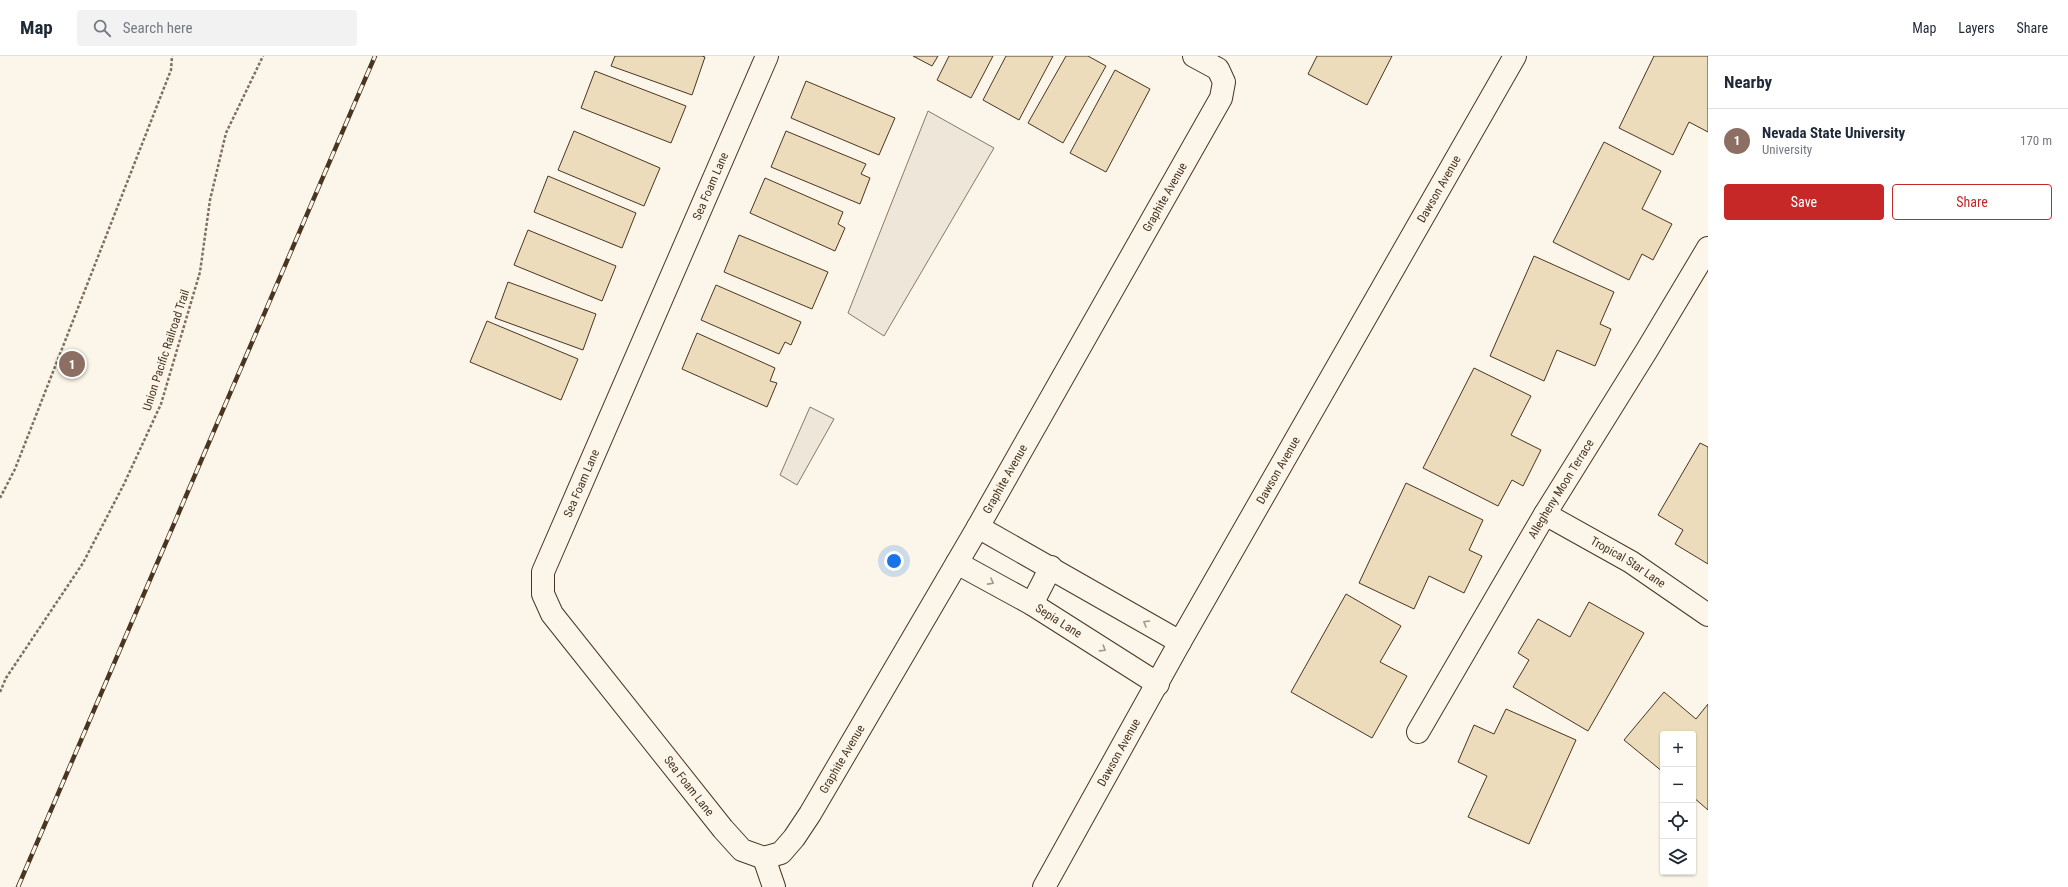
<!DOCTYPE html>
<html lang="en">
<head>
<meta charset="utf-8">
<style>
	:root { --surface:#fff; --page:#f2f2f3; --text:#1f2937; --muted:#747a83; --line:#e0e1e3; --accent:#c62828 }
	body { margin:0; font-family:"Roboto Condensed",sans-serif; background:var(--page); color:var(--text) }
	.controls { position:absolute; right:12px; bottom:12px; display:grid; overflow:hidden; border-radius:4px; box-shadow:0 1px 3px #0004 }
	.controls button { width:36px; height:36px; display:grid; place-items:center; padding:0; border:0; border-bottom:1px solid var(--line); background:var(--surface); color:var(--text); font:20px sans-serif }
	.you { position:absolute; left:894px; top:505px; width:14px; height:14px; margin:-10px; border:3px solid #fff; border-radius:50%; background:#1a73e8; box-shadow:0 0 0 6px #1a73e833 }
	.badge { display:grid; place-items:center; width:26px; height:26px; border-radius:50%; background:var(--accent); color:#fff; font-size:13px; font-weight:700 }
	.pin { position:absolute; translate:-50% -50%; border:2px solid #fff; box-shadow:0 1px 4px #0006 }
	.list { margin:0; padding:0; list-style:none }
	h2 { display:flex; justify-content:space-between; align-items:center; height:52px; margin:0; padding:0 16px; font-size:17px }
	h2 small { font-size:13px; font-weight:400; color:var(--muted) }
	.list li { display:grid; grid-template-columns:26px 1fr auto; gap:12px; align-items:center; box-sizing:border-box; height:64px; padding:0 16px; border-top:1px solid var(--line) }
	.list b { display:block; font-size:15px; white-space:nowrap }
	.list p { margin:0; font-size:13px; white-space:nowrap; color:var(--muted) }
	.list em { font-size:13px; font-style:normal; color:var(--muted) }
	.actions { display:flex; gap:8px; padding:12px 16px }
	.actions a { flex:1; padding:9px 0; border:1px solid var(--accent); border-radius:4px; text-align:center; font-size:14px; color:var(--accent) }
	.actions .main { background:var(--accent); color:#fff }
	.icon { flex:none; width:22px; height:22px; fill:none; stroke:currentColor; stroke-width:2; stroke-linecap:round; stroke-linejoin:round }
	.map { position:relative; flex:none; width:1708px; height:831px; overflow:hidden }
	header { display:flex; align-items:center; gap:24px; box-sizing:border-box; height:56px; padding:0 20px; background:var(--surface); border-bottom:1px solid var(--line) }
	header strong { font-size:19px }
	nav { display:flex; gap:22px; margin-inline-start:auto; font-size:14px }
	.search { width:280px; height:36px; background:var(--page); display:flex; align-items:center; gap:10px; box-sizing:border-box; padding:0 14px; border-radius:4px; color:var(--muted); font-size:15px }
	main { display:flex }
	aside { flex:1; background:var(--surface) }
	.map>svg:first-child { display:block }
	.green { fill:#ede6d9; stroke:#887966 }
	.building { fill:#ecdcbc; stroke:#4a3520 }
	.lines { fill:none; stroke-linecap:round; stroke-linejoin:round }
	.minor-casing { stroke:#4a3520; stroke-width:24 }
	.path { stroke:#7f6f5c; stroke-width:2.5; stroke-dasharray:3 2; stroke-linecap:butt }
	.minor { stroke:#fbf6e9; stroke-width:22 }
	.rail-casing { stroke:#4a3520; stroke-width:4.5 }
	.rail { stroke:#fbf6e9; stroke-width:3; stroke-dasharray:9; stroke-linecap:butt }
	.oneway { stroke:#a29684 }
	.labels { text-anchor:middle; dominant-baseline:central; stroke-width:3; stroke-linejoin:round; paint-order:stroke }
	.street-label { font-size:12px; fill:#4a3520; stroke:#fbf6e9 }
</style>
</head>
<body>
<header>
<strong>Map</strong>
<div class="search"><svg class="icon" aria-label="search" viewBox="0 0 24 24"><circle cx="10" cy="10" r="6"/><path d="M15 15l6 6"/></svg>Search here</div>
<nav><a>Map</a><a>Layers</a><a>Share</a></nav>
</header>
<main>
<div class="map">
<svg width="1708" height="831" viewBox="0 0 1708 831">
	<rect width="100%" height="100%" fill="#fbf6e9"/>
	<g class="green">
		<path d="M928 55 994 92 884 280 848 257Z"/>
		<path d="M810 351 834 363 797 429 780 419Z"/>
	</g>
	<g class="building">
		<path d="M615 0H702L705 1 692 39 611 10Z"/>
		<path d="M913 0H938L932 10Z"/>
		<path d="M949 0H993L971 42 937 24Z"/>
		<path d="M1006 0H1053L1019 64 983 44Z"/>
		<path d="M1066 0H1088L1106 10 1063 87 1028 67Z"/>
		<path d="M1317 0H1392L1367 49 1308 18Z"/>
		<path d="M1654 0H1708V76L1689 66 1673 99 1619 72Z"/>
		<path d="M1115 14 1150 33 1106 116 1070 97Z"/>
		<path d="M595 15 686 50 671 87 581 52Z"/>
		<path d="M806 25 895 62 879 99 791 62Z"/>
		<path d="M574 75 660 112 644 150 558 114Z"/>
		<path d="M786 75 866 108 861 118 870 122 860 148 771 111Z"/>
		<path d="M1604 86 1661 115 1642 153 1672 168 1653 204 1642 198 1629 224 1553 186Z"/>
		<path d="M548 120 636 157 622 192 534 156Z"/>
		<path d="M765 122 843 156 838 168 845 172 835 195 750 157Z"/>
		<path d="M528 174 616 210 602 245 514 209Z"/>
		<path d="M739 179 828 216 812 253 724 216Z"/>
		<path d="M1534 200 1614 236 1600 268 1611 273 1595 310 1557 294 1544 325 1490 300Z"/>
		<path d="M508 226 596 258 583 294 495 262Z"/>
		<path d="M716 229 801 266 791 289 785 286 779 298 701 264Z"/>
		<path d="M487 265 578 303 561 344 470 306Z"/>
		<path d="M697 277 775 312 770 325 777 327 767 351 682 313Z"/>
		<path d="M1474 312 1531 340 1511 379 1541 394 1523 430 1512 424 1498 450 1423 412Z"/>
		<path d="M1700 387 1708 391V508L1675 488 1683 474 1658 459Z"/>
		<path d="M1406 427 1483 464 1469 494 1482 500 1464 537 1429 520 1414 553 1359 527Z"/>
		<path d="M1346 538 1401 570 1380 606 1407 620 1372 682 1291 636Z"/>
		<path d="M1589 546 1644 577 1588 675 1513 631 1529 604 1518 597 1538 563 1570 581Z"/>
		<path d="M1664 636 1696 663 1708 648V754L1693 741V678H1663V716L1624 684Z"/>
		<path d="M1506 653 1576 684 1529 788 1468 761 1487 720 1458 706 1474 669 1494 678Z"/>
	</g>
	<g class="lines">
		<defs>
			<g id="minor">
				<path id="s1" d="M1545 458 1631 506 1708 559"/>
				<path d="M978 471 1180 586"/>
				<path id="s2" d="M957 507 1032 548 1158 628"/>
				<path d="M1032 548 1051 511"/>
				<path id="s3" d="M1418 676 1545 458 1647 294 1708 192"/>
				<path id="s4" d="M764 802 781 797 794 782 810 758 978 471 1221 42 1224 26 1218 13 1194 0"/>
				<path id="s5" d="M764 802 742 794 723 773 552 558 543 538V516L767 0"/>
				<path d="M764 802 774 831"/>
				<path id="s6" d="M1044 831 1180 586 1515 0"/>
			</g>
		</defs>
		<use href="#minor" class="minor-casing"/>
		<g class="path">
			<path d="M0 442 15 413 171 14 172 0"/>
			<path d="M0 636 6 622 83 507 124 428 161 348 200 216 210 144 226 77 263 0"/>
		</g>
		<use href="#minor" class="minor"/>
		<defs>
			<path id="rail" d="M18 831 375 0"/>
		</defs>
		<use href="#rail" class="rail-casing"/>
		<use href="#rail" class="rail"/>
	</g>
	<defs><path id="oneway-chevron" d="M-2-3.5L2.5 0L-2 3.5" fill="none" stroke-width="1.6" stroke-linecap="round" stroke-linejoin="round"/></defs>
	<g class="oneway">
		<use href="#oneway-chevron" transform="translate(991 526) rotate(29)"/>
		<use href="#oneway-chevron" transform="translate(1146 567) rotate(-150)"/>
		<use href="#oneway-chevron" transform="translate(1103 593) rotate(32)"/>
	</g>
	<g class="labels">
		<g class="street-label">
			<text stroke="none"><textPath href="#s5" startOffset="791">Sea Foam Lane</textPath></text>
			<text stroke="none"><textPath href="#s6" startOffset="802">Dawson Avenue</textPath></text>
			<text stroke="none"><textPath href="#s4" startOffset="778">Graphite Avenue</textPath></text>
			<text transform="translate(166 294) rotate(-72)">Union Pacific Railroad Trail</text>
			<text stroke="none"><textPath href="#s6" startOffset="478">Dawson Avenue</textPath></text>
			<text stroke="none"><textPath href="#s4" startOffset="454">Graphite Avenue</textPath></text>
			<text stroke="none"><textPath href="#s5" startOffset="467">Sea Foam Lane</textPath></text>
			<text stroke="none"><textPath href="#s3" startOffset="282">Allegheny Moon Terrace</textPath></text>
			<text stroke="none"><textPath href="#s1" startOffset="96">Tropical Star Lane</textPath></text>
			<text stroke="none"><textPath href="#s2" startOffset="117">Sepia Lane</textPath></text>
			<text stroke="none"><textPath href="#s6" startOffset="154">Dawson Avenue</textPath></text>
			<text stroke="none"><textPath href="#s4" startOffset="130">Graphite Avenue</textPath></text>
			<text transform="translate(689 730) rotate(52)">Sea Foam Lane</text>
		</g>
	</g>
</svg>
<div class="controls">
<button>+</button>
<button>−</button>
<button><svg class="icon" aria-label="locate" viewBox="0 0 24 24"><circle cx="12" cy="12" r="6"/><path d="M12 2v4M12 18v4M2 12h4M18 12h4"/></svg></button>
<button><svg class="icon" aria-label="layers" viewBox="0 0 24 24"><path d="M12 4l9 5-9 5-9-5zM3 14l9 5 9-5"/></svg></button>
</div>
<div class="you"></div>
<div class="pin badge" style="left:72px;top:308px;background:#8d6e63">1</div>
</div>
<aside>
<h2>Nearby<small></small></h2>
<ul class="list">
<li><span class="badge" style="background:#8d6e63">1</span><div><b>Nevada State University</b><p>University</p></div><em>170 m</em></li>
</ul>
<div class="actions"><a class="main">Save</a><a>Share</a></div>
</aside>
</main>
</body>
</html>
